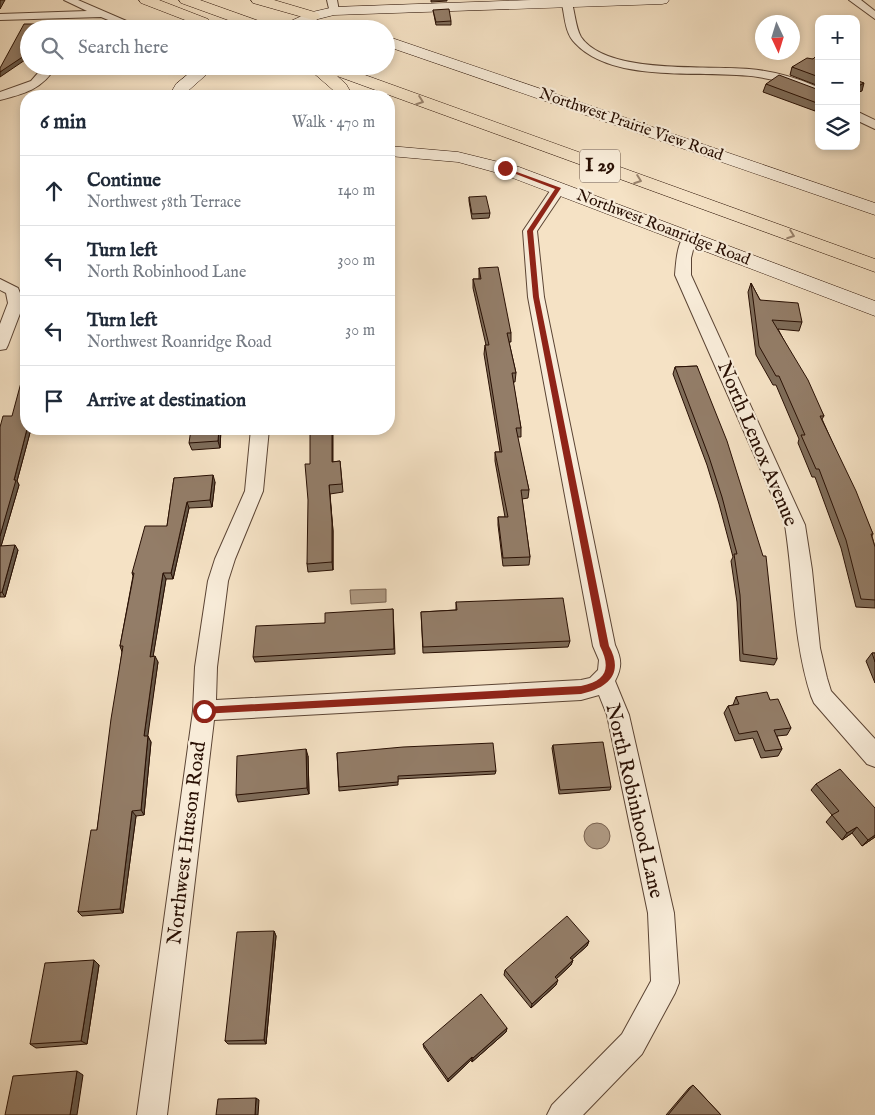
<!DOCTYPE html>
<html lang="en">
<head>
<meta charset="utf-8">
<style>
	:root { --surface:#fff; --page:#f6f6f7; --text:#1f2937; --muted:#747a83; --line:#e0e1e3 }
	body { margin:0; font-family:"IM FELL English",serif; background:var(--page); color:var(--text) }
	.controls { position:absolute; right:15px; top:15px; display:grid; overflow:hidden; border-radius:10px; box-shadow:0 2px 8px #0003 }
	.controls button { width:45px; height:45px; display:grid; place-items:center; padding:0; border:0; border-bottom:1px solid var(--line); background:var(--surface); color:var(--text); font:25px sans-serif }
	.compass { position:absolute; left:755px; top:15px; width:45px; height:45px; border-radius:50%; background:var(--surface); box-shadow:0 2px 8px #0003; rotate:176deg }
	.stop { position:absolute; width:15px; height:15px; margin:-11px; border:4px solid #8f2418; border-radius:50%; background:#fff }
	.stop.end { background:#8f2418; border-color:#fff; box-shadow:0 1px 5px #0008 }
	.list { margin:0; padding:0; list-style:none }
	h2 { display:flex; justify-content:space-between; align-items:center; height:65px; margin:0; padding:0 20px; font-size:21px }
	h2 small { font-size:16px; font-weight:400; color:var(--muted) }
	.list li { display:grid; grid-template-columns:32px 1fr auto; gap:15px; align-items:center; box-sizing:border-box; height:70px; padding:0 20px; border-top:1px solid var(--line) }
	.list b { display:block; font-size:19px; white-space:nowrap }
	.list p { margin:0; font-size:16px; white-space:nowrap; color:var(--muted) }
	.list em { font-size:16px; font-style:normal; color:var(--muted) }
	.icon { flex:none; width:28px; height:28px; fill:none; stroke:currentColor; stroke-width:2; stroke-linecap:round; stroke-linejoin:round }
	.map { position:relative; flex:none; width:875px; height:1115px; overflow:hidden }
	.search { position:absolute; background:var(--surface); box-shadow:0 2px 8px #0003; left:20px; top:20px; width:375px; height:55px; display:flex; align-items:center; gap:12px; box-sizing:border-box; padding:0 18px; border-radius:28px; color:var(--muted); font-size:19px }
	.panel { position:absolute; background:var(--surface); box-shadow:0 2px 8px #0003; left:20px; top:90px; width:375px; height:345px; border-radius:20px }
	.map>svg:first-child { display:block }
	.water { fill:#af9a83; stroke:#796250 }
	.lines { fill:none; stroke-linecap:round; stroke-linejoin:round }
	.street-casing { stroke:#5b4434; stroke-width:2 }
	.secondary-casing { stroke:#280f03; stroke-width:1 }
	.highway-casing { stroke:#280f03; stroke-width:1 }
	.street { fill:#f8ecd9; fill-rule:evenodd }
	.secondary { fill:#f8ecd9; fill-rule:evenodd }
	.highway { fill:#f5e2c5; fill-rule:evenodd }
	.wall { fill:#7e6c59; stroke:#280f03 }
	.shaded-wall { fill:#675849; stroke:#280f03 }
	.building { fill:#937d68; stroke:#280f03 }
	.oneway { stroke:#99836e }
	.route { fill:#8f2418 }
	.labels { text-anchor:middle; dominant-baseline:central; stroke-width:4.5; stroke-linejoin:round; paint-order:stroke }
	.far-street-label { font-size:16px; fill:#280f03; stroke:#f8ecd9 }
	.shield { fill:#f8ecd9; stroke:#665143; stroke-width:1 }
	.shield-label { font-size:19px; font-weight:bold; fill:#280f03 }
	.street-label { font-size:20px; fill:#280f03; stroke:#f8ecd9 }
</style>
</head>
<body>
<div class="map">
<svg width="875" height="1115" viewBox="0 0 875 1115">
	<rect width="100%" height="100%" fill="#f5e2c5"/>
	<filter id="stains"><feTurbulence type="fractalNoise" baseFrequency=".004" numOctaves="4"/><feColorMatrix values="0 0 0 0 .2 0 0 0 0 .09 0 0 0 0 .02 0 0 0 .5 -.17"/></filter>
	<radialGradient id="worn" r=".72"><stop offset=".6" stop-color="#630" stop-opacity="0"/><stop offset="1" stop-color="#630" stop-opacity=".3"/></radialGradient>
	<g class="water">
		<path d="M386 589V602L351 604 350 590Z"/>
		<circle cx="597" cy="836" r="13"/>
	</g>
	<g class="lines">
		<defs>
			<g id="street">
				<path d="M64 0H78L145 29H130L101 17 0 20V14L87 11Z"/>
				<path d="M327 0H337L339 11 338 13H330Z"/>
				<path d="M561 0H571C575 11 575 26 581 37 607 75 707 65 749 69 772 71 794 77 815 86L819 88V97C811 95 805 90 798 88 785 82 771 79 758 77 705 69 614 85 575 43 564 32 565 14 561 0Z"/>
				<path d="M849 0H861L875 11V19Z"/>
				<path d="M44 66H56C43 89 24 94 0 100V92L31 81Z"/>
				<path d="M856 111 875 120V129L856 120Z"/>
				<path d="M559 184 566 188 537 231 544 297 615 645C622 660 622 667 615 681L629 715 674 913 679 983 675 993 642 1054 583 1115H547L552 1105 622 1034 651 981 648 913 607 715 599 695 581 700 214 720 167 1115H137L193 711 195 667 208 581 215 559 245 491 251 429H269L263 491 235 559 228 581 217 667 216 700 581 680 590 678 598 670 599 660 593 646 528 297 523 231 554 185Z"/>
				<path d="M689 234 694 235 696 238 691 258V275L805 525 812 570 820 648 827 678 831 691 875 739V767L867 764 814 703 811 696C793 640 794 582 785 525L675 275C676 262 677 246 684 235Z"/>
				<path d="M0 279 18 288 24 303 8 345 6 349 0 350V324L8 303 6 293 0 290Z"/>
			</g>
			<g id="secondary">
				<path d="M532 0H669L667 3 662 4 334 15 318 19 298 29H278L280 26 308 13 334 7Z"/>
				<path d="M386 36 875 203V215L386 46Z"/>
				<path d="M198 66H216L189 90 185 96H169L176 84Z"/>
				<path d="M389 146 458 152 519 167 875 301V316L505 175 458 162 389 156Z"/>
			</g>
			<g id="highway">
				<path d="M139 0H159L208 19 210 22 208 25H198L141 3Z"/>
				<path d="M179 0H200L273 26 275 29H253L181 3Z"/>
				<path d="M251 0H274L318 13 320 16 318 19 313 20 253 3Z"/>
				<path d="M309 66H340L875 259V272L337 76 346 84 353 96H337L333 90 310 70Z"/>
			</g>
		</defs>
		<use href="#street" class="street-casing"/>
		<use href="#secondary" class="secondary-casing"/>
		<use href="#highway" class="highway-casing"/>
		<use href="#street" class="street"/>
		<use href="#secondary" class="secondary"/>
		<use href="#highway" class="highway"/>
	</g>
	<g class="wall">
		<path d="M431 0H447V1L431 2Z"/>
		<path d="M433 10 451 21V25H436Z"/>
		<path d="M819 55V86L790 75 792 67 813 59Z"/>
		<path d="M766 84 819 90V109L815 111 763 92Z"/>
		<path d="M469 197 490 213 489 218 472 219 469 201Z"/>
		<path d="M479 268 511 333V342H509L516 373 515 382H513L521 428V437H517L529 490 528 498 522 499 530 557 529 565 503 566 498 525V517H505L495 461V452H500L484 354 485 345H486L473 288V279H479Z"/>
		<path d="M751 283 760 300 802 322 799 331 778 329 824 416 822 419 873 534 872 536 875 547V608L856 607 841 548 815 477H812L798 443 799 439 776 385H773L756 355 748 292Z"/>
		<path d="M697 366 777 659 774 665 740 661 737 602 731 561 733 557 719 504 707 465 673 374 675 367Z"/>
		<path d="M0 427 31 429 17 481 19 485 1 546 18 550 5 597H0Z"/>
		<path d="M221 429 220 448 192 450 189 443Z"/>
		<path d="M340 461 343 492 330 494 333 531V570L308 572 307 564 333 462Z"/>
		<path d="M174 478 215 482 212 507 189 508 173 579H166L153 656 158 662 147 736 151 742 144 815 136 816 123 913 82 916 78 912 97 830 122 652 120 646 133 576 132 573 167 526Z"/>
		<path d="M456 602 570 641 568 647 423 653 421 612 456 610Z"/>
		<path d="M393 609 395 654 255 662 253 657 325 623Z"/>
		<path d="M872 653H875V683L866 661Z"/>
		<path d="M736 697 770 700 791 728 787 735 777 736 782 749 778 756 761 758 753 738 735 741 724 713 728 706 733 705Z"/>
		<path d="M553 745 611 787 610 790 559 794 552 748Z"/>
		<path d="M337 753 496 771 495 774 398 779V785L339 791Z"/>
		<path d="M308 756 309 794 238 802 236 795Z"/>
		<path d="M816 784 875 808V837L862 846 852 833 842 840 826 822 832 815 811 790Z"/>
		<path d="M274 931 276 936 266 1044H228L225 1041Z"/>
		<path d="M589 941 587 946 572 959 573 960 571 965 556 979V985L531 1008 504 975 505 970Z"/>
		<path d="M94 960 99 965 87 1044 36 1048 30 1044Z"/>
		<path d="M507 1028 506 1032 472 1062 471 1060 448 1082 424 1048 423 1044Z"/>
		<path d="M693 1085 721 1115H666L689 1088Z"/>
	</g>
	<g class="shaded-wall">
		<path d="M0 0H5L0 9Z"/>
		<path d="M42 24 43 27V29H40Z"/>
		<path d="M29 50 28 58 0 77V72Z"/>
		<path d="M864 83 862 91 856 93V87Z"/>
		<path d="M819 102V109L815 111 817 103Z"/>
		<path d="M27 429H31L17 481 19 485 0 550V536Z"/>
		<path d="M219 429H221L220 448 218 441Z"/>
		<path d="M332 429H333V470L332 462Z"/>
		<path d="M213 475 215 482 212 507 210 500Z"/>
		<path d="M329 485 333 531V570L332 562Z"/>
		<path d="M187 502 189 508 173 579 171 573Z"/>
		<path d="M15 545 18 550 5 597 2 592Z"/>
		<path d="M163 573 166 579 152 663 150 657Z"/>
		<path d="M155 656 158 662 147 742 144 736Z"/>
		<path d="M148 736 151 742 144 815 141 810Z"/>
		<path d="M306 749 308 756 309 794 307 788Z"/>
		<path d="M132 811 136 816 123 913 120 909Z"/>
		<path d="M857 827 852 833 842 840 847 833Z"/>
		<path d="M875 835V837L862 846 868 840Z"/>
		<path d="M274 931 276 936 266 1044 264 1040Z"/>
		<path d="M589 941 587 946 568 963 570 958Z"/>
		<path d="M94 960 99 965 87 1044 81 1041Z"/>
		<path d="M573 960 571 965 553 982 555 977Z"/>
		<path d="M558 980 556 985 531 1008 532 1004Z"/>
		<path d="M507 1028 506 1032 472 1062 473 1058Z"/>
		<path d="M472 1057 471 1060 448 1082V1079Z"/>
		<path d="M77 1071 83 1075 77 1115H70Z"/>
		<path d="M256 1098 259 1100 258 1115H255Z"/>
	</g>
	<g class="building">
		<path d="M449 9 451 21 436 22 433 10Z"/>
		<path d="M24 24H42L40 29H29V50L27 54 0 72V68Z"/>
		<path d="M817 55H819V77L792 67 807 58 813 59Z"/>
		<path d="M779 75 819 90V102L817 103 766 84Z"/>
		<path d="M856 80 864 83 856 87Z"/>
		<path d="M26 191V198L22 192Z"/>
		<path d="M486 196 490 213 472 214 469 197Z"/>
		<path d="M498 267 511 333H507L516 373H512L521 428H516L529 490H521L530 557 503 558 498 517H508L495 452H502L485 345H489L473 279H481L479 268Z"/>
		<path d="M751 283 760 300 798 303 802 322 772 320 808 380 824 416H820L856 491 873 534H871L875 547V600L861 599 846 540 819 469H816L801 435H805L779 376H776L759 346Z"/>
		<path d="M26 364V429H27L14 480H16L0 536V427L3 416H12Z"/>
		<path d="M697 366 727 441 763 556H766L777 659 743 654 740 595 734 554H737L722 497 709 457 675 367Z"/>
		<path d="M191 429H219L218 441 189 443Z"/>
		<path d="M310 429H332V462L340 461 342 484 329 485 332 523V562L307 564 308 500 305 464H310Z"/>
		<path d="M213 475 210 500 187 502 171 573H163L150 657 155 656 144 736H148L141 810 132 811 120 909 78 912 91 830H97L111 719 123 646H120L134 573H132L145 526H167L174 478Z"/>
		<path d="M15 545 2 592 0 593V546Z"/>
		<path d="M563 598 570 641 423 647 421 612 457 610 456 602Z"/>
		<path d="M393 609 394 649 253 657 256 626 325 623V613Z"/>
		<path d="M872 653H875V662Z"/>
		<path d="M767 692 770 700 778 699 791 728 774 730 782 749 765 751 757 731 739 734 728 706 739 704 736 697Z"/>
		<path d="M603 742 611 787 560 790 553 745Z"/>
		<path d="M493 743 496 771 398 776V782L339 787 337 753 403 747Z"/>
		<path d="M306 749 307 788 236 795 237 756Z"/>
		<path d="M840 769 875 808V835L868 840 857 827 847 833 832 815 839 811 816 784Z"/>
		<path d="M567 916 589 941 570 958 573 960 555 977 558 980 532 1004 505 970Z"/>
		<path d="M274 931 264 1040 225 1041 237 932Z"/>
		<path d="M94 960 81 1041 30 1044 45 963Z"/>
		<path d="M481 994 507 1028 473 1058 472 1057 448 1079 423 1044Z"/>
		<path d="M77 1071 70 1115H5L13 1076Z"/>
		<path d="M693 1085 721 1115H668Z"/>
		<path d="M256 1098 255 1115H216L218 1099Z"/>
	</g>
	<defs><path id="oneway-chevron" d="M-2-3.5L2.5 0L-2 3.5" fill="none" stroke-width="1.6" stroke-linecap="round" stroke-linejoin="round" transform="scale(1.25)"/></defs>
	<g class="oneway">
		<use href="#oneway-chevron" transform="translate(420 101) rotate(20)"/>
		<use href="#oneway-chevron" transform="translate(638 180) rotate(20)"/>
		<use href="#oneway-chevron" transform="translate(791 235) rotate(20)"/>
	</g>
	<path class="route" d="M503 167 561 188 533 231 539 297 609 646C624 673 609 688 581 694L201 714 200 711 204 707 581 686C607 681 611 668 600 646L533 297 527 231 555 189 503 169Z"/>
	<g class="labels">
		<g class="far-street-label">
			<text transform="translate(631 125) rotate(19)">Northwest Prairie View Road</text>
			<text transform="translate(663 228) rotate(21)">Northwest Roanridge Road</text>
		</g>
		<rect class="shield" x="580" y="149.5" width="40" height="33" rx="4"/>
		<g class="shield-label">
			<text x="600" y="166">I 29</text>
		</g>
		<g class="street-label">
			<text transform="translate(757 444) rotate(67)">North Lenox Avenue</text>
			<text transform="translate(634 801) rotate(77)">North Robinhood Lane</text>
			<text transform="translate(187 843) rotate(-83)">Northwest Hutson Road</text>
		</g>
	</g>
	<rect width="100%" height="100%" filter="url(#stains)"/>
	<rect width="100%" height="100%" fill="url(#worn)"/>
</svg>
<div class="controls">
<button>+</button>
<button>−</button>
<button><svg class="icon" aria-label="layers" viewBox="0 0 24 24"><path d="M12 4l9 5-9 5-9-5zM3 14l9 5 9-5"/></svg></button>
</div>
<svg class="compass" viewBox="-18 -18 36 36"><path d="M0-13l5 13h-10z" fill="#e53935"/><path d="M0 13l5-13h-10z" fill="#747a83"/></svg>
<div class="stop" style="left:204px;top:711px"></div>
<div class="stop end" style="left:505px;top:168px"></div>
<div class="search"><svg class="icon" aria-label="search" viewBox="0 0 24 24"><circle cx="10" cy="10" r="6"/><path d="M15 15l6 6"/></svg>Search here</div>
<section class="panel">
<h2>6 min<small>Walk · 470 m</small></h2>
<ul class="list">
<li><svg class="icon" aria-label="ahead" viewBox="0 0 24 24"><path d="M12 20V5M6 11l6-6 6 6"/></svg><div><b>Continue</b><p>Northwest 58th Terrace</p></div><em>140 m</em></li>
<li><svg class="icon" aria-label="left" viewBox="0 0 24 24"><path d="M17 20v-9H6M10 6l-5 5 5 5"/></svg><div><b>Turn left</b><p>North Robinhood Lane</p></div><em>300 m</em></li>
<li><svg class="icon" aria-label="left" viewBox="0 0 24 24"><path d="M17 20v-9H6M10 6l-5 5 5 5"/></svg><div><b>Turn left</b><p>Northwest Roanridge Road</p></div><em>30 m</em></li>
<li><svg class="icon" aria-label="arrive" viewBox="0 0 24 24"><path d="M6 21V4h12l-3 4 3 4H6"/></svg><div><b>Arrive at destination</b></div></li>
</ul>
</section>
</div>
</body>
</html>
